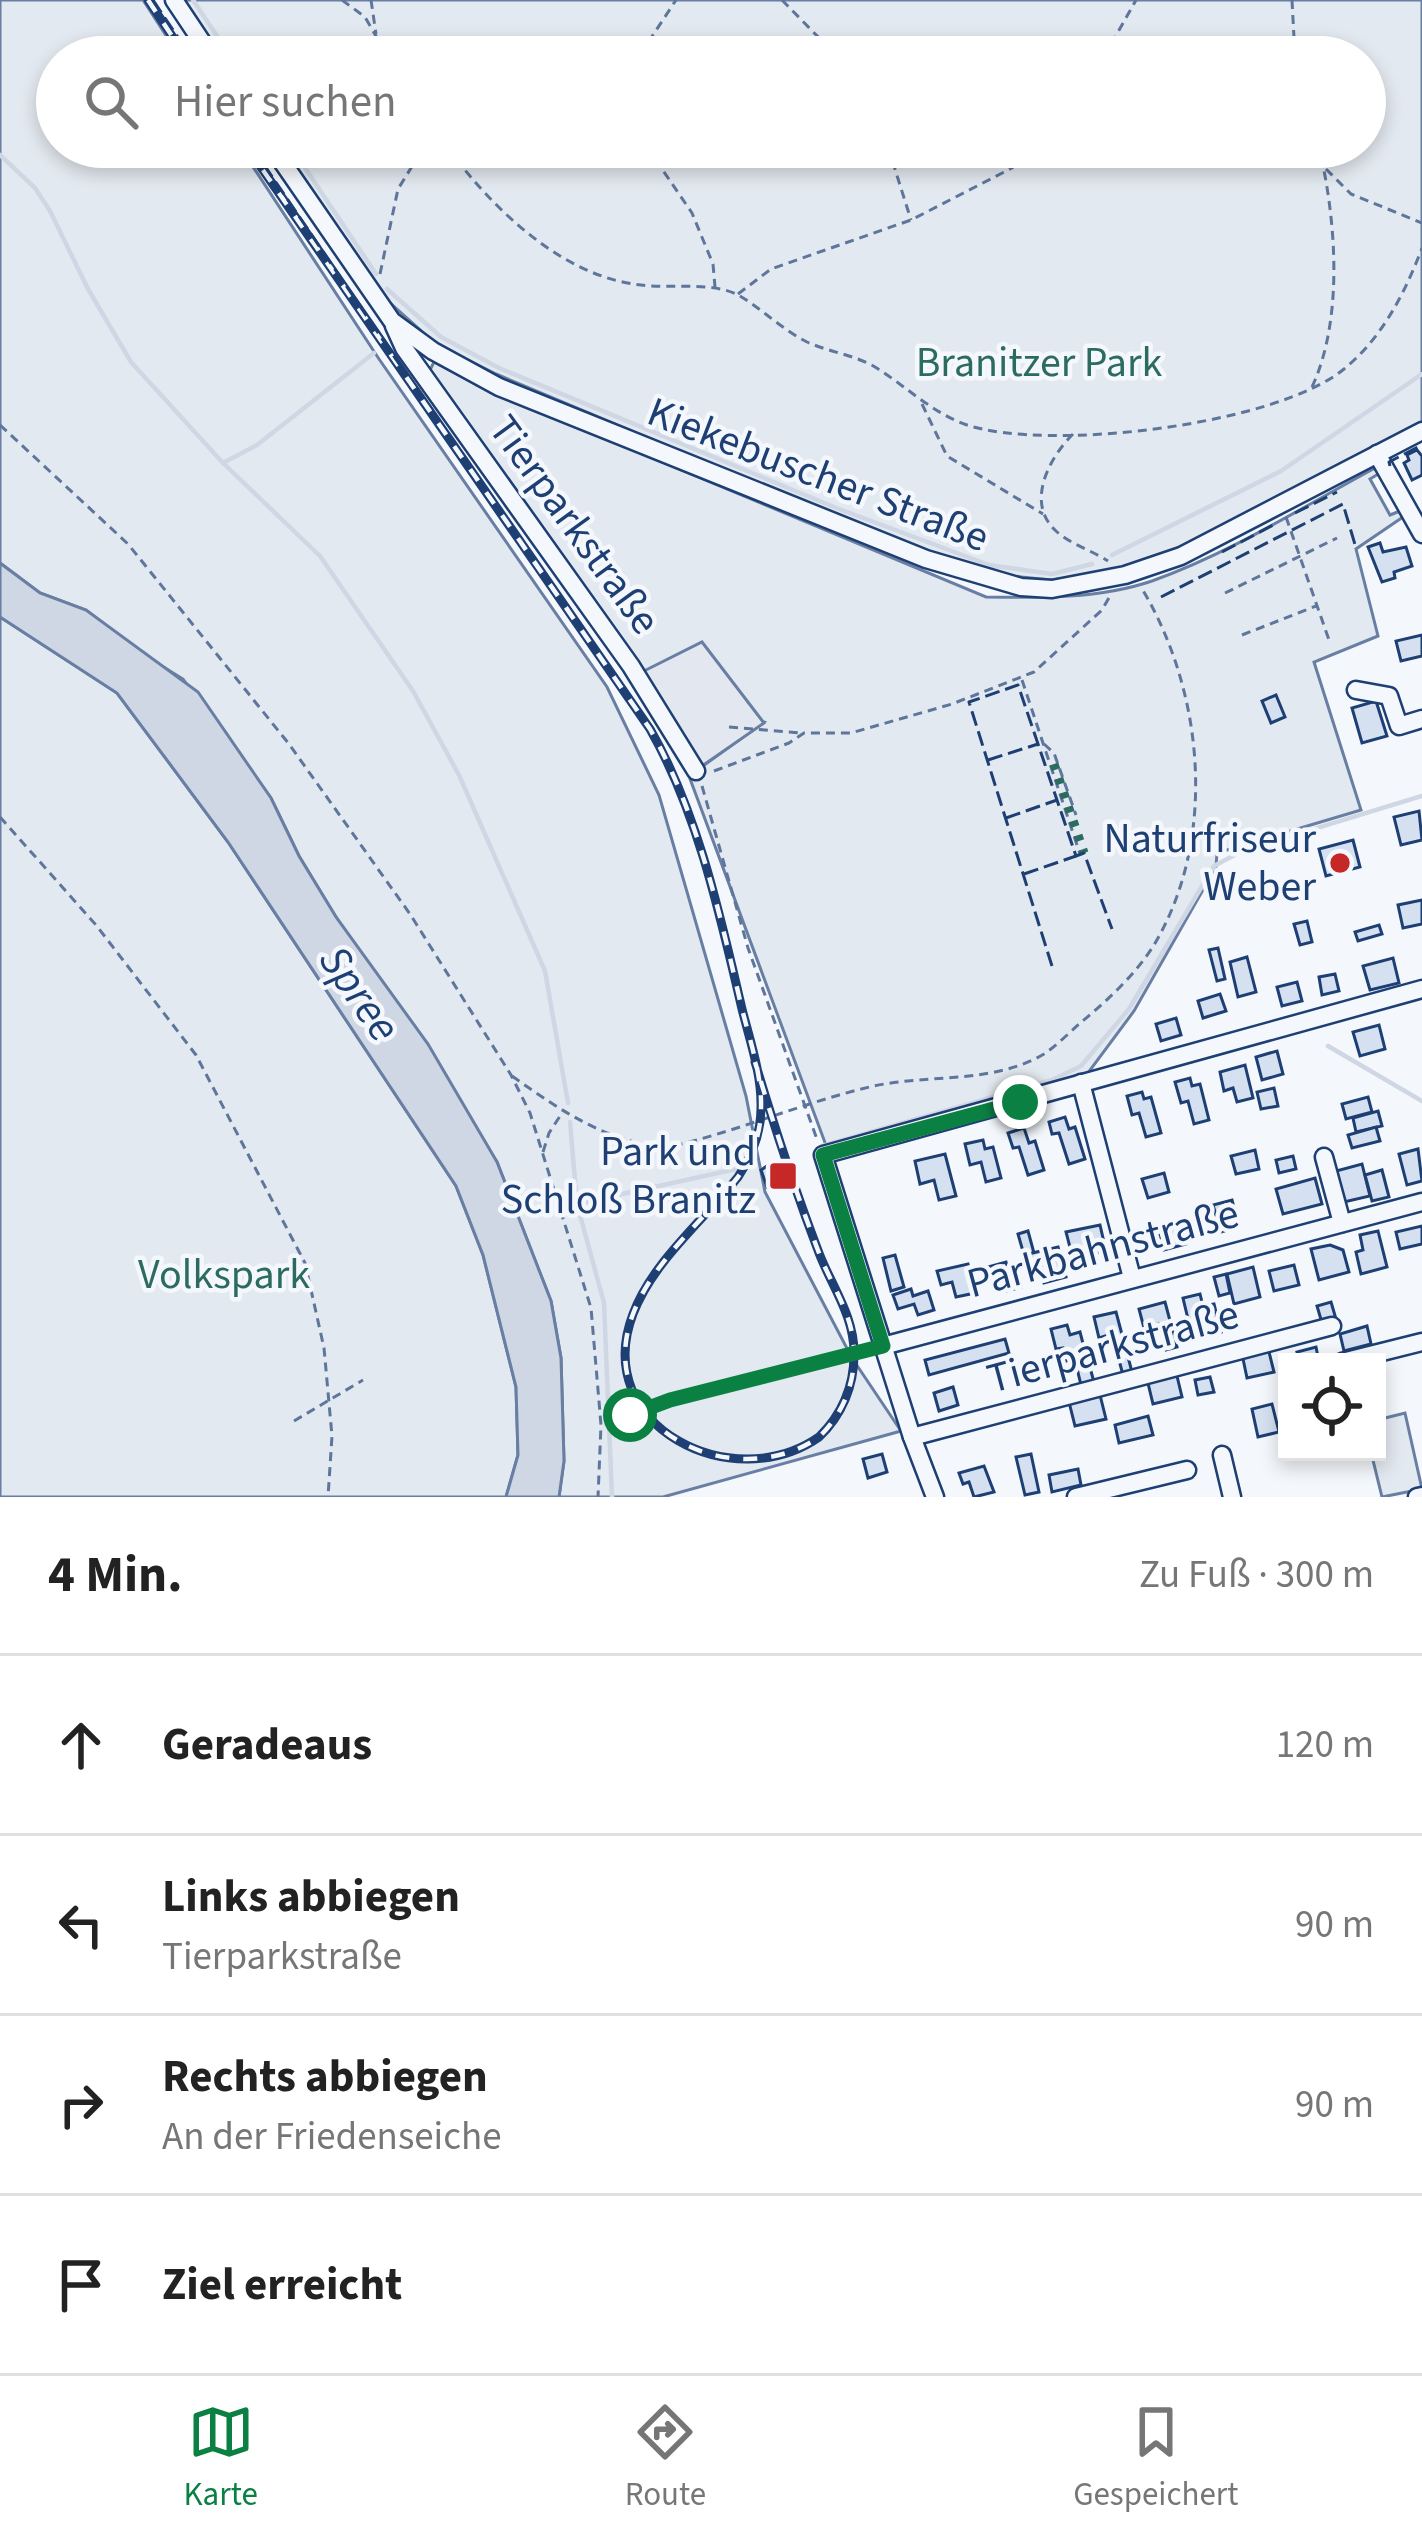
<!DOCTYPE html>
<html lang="de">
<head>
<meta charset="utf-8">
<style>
	:root { --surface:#fff; --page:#f6f6f6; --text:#222; --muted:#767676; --line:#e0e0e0; --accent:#0b8043 }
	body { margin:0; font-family:"Source Sans 3",sans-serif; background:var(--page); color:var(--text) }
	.controls { position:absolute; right:36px; bottom:36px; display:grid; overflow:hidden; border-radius:0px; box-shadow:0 6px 18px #0003 }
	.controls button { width:108px; height:108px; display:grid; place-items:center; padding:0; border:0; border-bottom:3px solid var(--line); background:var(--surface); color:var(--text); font:60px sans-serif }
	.stop { position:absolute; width:36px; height:36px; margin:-27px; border:9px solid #0b8043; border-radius:50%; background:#fff }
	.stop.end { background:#0b8043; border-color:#fff; box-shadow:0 3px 12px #0008 }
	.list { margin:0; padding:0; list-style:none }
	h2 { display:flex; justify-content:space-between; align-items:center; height:156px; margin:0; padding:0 48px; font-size:51px }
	h2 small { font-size:39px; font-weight:400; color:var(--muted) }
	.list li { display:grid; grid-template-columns:78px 1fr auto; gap:36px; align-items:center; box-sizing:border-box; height:180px; padding:0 48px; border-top:3px solid var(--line) }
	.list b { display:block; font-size:45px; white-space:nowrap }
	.list p { margin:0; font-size:39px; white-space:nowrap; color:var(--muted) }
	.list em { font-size:39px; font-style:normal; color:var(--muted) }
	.icon { flex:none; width:66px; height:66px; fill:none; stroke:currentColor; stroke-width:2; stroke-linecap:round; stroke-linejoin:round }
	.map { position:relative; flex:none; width:1422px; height:1497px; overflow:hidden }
	.search { position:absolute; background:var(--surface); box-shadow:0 6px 18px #0003; left:36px; right:36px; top:36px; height:132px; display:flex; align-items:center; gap:30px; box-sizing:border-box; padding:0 42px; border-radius:66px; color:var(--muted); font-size:45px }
	.sheet { height:876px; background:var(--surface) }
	nav { display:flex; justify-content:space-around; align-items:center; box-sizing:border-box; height:168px; border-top:3px solid var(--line); background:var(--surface); font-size:33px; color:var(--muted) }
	nav a { display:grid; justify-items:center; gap:6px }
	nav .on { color:var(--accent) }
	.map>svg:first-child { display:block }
	.green { fill:#e3e9f0; stroke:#687fa3; stroke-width:3 }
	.parking { fill:#e3e8f0; stroke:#687fa3; stroke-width:3 }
	.water { fill:#cfd7e4; stroke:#687fa3; stroke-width:3 }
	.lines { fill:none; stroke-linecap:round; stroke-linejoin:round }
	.stream { stroke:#cfd7e4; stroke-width:4.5 }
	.building { fill:#d5e0f0; stroke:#1d3f73; stroke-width:3 }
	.minor-casing { stroke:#1d3f73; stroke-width:21 }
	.path { stroke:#5e769c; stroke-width:3; stroke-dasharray:9 6; stroke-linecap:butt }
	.minor { stroke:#f4f7fb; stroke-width:16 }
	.rail-casing { stroke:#1d3f73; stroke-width:9 }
	.rail { stroke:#f4f7fb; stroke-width:4.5; stroke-dasharray:14; stroke-linecap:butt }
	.hedge { stroke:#2c6c60; stroke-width:9; stroke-dasharray:6 9; stroke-linecap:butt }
	.fence { stroke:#1d3f73; stroke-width:3; stroke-dasharray:15 6; stroke-linecap:butt }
	.route { stroke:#0b8043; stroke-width:15 }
	.poi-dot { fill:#c62828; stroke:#f4f7fb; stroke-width:4.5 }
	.labels { text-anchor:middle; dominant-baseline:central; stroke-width:9; stroke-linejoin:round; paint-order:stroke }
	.park-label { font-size:42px; fill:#2c6c60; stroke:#f4f7fb }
	.street-label { font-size:42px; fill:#1d3f73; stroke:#f4f7fb }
	.poi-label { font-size:42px; fill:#1d3f73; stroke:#f4f7fb; text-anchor:end }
	.water-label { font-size:45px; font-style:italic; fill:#1d3f73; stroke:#f4f7fb }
</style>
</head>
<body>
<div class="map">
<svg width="1422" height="1497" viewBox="0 0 1422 1497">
	<rect width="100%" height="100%" fill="#f4f7fb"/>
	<g class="green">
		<path d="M0 0H143L180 57H57V147H240L379 359 607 687 659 795 746 1096 765 1192 852 1358 901 1431 663 1497H559L564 1461 561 1358 551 1301 497 1162 336 917 299 856 271 798 183 679 149 658 86 610 40 593 0 563Z"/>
		<path d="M182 0H1422V424L1204 537 1156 557 1105 573 1052 580 990 574 837 517 496 374 436 344 379 293 280 147H1365V57H220Z"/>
		<path d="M434 362 480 386 986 597C1041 598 1099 599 1152 581 1231 553 1304 506 1377 467L1380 473 1370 479 1390 515 1400 511 1403 517 1356 549 1378 636 1314 662 1361 810 1217 853 1216 867 1134 1011 1085 1077 827 1148 689 776 764 722 631 678 429 372Z"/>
		<path d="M0 617 117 693 228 842 456 1186 483 1255 516 1387 518 1455 506 1497H0Z"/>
		<path d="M1405 1413 1422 1489 1382 1497 1371 1452H1377V1420Z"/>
	</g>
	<path class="parking" d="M702 642 764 723 702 766 644 671Z"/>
	<path class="water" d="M0 563 40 593 86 610 198 692 271 798 299 856 336 917 428 1044 497 1162 551 1301 561 1358 564 1461 559 1497H506L518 1455 516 1387 483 1255 456 1186 228 842 117 693 0 617Z"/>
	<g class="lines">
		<g class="stream">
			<path d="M193 0 231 57"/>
			<path d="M291 147 376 274"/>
			<path d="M0 155 35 188 50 211 88 289 131 362 223 463 320 556 413 691 459 775 545 971 568 1103"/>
			<path d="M387 289 441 337 499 368 839 509 989 565 1052 574 1092 564"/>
			<path d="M223 463 257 445 374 353"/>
			<path d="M1112 555 1281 471 1422 374"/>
			<path d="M1328 1046 1422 1101"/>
			<path d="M570 1122 577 1204 604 1303 612 1497"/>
			<path d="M822 1146 1052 1080 1081 1066 1129 1009 1214 866 1242 851 1422 796"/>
			<path d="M577 1204 736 1169"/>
		</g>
	</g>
	<g class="building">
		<path d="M1417 450 1422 456V475L1412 480 1404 463 1409 460 1407 455Z"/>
		<path d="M1380 543 1383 552 1406 547 1412 566 1394 572 1395 578 1382 582 1368 547Z"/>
		<path d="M1422 635V656L1401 661 1396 641Z"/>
		<path d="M1276 695 1285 717 1271 723 1262 701Z"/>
		<path d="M1376 701 1387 736 1362 743 1352 708Z"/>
		<path d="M1419 811 1422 840 1401 845 1394 817Z"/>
		<path d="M1353 840 1360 867 1326 876 1319 849Z"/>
		<path d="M1422 900V924L1403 928 1398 905Z"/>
		<path d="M1307 921 1312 942 1300 945 1294 924Z"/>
		<path d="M1379 925 1382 934 1358 941 1355 932Z"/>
		<path d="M1218 948 1225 979 1217 981 1209 950Z"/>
		<path d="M1247 957 1256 992 1238 997 1230 962Z"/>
		<path d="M1393 958 1399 983 1370 990 1363 966Z"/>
		<path d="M1335 974 1339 991 1322 995 1319 977Z"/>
		<path d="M1297 982 1302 1001 1282 1006 1277 987Z"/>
		<path d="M1220 994 1226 1011 1203 1018 1198 1001Z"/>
		<path d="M1176 1018 1181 1035 1161 1041 1156 1024Z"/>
		<path d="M1379 1025 1385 1049 1360 1056 1353 1032Z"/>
		<path d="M1277 1051 1283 1074 1262 1080 1256 1057Z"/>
		<path d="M1245 1065 1253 1098 1237 1102 1233 1088 1224 1091 1220 1072Z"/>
		<path d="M1190 1078 1192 1086 1200 1084 1209 1120 1194 1124 1188 1101 1181 1103 1175 1082Z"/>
		<path d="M1274 1088 1278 1106 1261 1109 1257 1092Z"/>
		<path d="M1142 1092 1144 1099 1151 1097 1161 1133 1146 1137 1139 1113 1132 1115 1127 1096Z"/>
		<path d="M1368 1097 1372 1112 1346 1119 1342 1104Z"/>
		<path d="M1378 1111 1382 1126 1356 1132 1353 1118Z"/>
		<path d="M1065 1117 1069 1129 1075 1127 1085 1159 1069 1164 1059 1133 1052 1134 1049 1122Z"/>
		<path d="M1376 1127 1380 1141 1352 1148 1348 1135Z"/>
		<path d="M1024 1128 1029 1143 1035 1141 1044 1170 1028 1175 1019 1147 1013 1148 1008 1133Z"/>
		<path d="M983 1140 985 1149 993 1147 1001 1178 986 1182 981 1162 970 1165 965 1144Z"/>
		<path d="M1418 1149 1422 1181 1407 1185 1399 1154Z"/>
		<path d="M1255 1150 1259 1169 1236 1174 1231 1156Z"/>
		<path d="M945 1154 956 1196 939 1200 934 1180 920 1184 915 1161Z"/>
		<path d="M1293 1156 1296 1169 1279 1173 1276 1160Z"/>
		<path d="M773 1162 780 1182 767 1187 761 1170Z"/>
		<path d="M1362 1164 1370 1196 1344 1202 1336 1171Z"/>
		<path d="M1382 1170 1389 1197 1372 1201 1365 1175Z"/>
		<path d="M1164 1173 1169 1192 1148 1198 1142 1179Z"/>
		<path d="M1315 1178 1322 1204 1283 1214 1276 1189Z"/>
		<path d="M1232 1200 1239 1227 1221 1232 1213 1205Z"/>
		<path d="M1180 1224 1186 1244 1164 1250 1158 1231Z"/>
		<path d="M1100 1225 1106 1251 1073 1259 1066 1232Z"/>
		<path d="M1422 1226V1244L1400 1249 1396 1232Z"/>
		<path d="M1028 1231 1034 1253 1024 1255 1018 1234Z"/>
		<path d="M1378 1231 1387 1267 1361 1274 1356 1252 1363 1250 1360 1235Z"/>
		<path d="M1330 1245 1343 1250 1349 1272 1319 1280 1311 1249Z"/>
		<path d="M1058 1247 1066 1277 1044 1283 1040 1266 1027 1270 1024 1255Z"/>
		<path d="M895 1255 904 1287 891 1291 883 1258Z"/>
		<path d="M1006 1262 1009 1274 1017 1272 1021 1287 1003 1292 999 1278 987 1281 984 1268Z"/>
		<path d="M968 1264 975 1293 956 1297 952 1282 941 1285 937 1271Z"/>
		<path d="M1294 1265 1299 1285 1274 1291 1269 1271Z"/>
		<path d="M1253 1267 1260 1297 1234 1304 1227 1274Z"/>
		<path d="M1226 1274 1230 1293 1219 1296 1214 1277Z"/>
		<path d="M911 1289 913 1296 928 1291 934 1310 918 1315 914 1304 898 1309 893 1295Z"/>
		<path d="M1200 1294 1203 1306 1214 1304 1221 1332 1209 1334 1205 1315 1188 1319 1183 1298Z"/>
		<path d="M1165 1302 1177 1347 1166 1350 1159 1324 1144 1328 1139 1309Z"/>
		<path d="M1331 1302 1336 1319 1322 1323 1317 1306Z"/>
		<path d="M1116 1312 1132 1372 1123 1375 1112 1334 1099 1338 1094 1317Z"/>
		<path d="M1067 1325 1070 1335 1080 1332 1086 1355 1066 1361 1063 1348 1056 1349 1051 1329Z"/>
		<path d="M1367 1326 1371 1344 1344 1351 1340 1334Z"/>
		<path d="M1005 1339 1009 1353 929 1375 925 1360Z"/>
		<path d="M1316 1347 1319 1362H1300L1297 1352Z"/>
		<path d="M1268 1348 1274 1372 1247 1378 1242 1354Z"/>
		<path d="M1087 1357 1094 1382 1081 1385 1075 1360Z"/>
		<path d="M1176 1372 1182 1397 1153 1404 1147 1379Z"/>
		<path d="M1210 1377 1214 1392 1198 1395 1195 1380Z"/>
		<path d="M953 1387 958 1405 939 1411 934 1393Z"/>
		<path d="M1100 1395 1106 1419 1075 1426 1069 1402Z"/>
		<path d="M1272 1404 1279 1432 1258 1437 1252 1409Z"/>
		<path d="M1148 1416 1153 1435 1119 1443 1115 1425Z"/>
		<path d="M882 1454 887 1472 868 1478 863 1459Z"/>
		<path d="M1031 1454 1039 1492 1025 1495 1016 1457Z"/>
		<path d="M984 1466 994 1492 974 1497 969 1482 963 1484 959 1473Z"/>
		<path d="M1078 1469 1081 1485 1052 1492 1049 1475Z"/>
	</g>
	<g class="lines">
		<defs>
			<g id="minor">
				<path d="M174 0 212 57"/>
				<path d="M272 147 392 321 433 351 499 387 926 559 1021 587 1052 589 1125 575 1181 556 1422 431"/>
				<path d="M394 326 404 348 631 666 696 771"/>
				<path d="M1377 454 1422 534"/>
				<path d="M1356 690 1389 696 1399 726 1422 719"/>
				<path d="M1081 1083 1132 1278"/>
				<path d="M1324 1157 1342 1223"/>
				<path d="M883 1346 1422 1202"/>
				<path d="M1342 1362 1422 1342"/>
				<path d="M912 1437 1332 1326"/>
				<path d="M1222 1455 1232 1497"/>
				<path d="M935 1497 912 1437 823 1155 1422 989"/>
				<path d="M1076 1497 1187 1470"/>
				<path d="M1417 1497 1422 1496"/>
			</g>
		</defs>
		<use href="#minor" class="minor-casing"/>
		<g class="path">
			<path d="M342 0 365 17 388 57"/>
			<path d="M371 0 376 34"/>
			<path d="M782 0 826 45 861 57"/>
			<path d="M1292 0 1295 57"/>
			<path d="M861 55C891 42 924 29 949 57"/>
			<path d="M646 57 651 38 676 0"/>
			<path d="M1104 57 1136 0"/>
			<path d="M447 147C492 208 562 277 641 285 671 289 714 281 740 296 763 310 783 330 807 342 829 352 855 355 875 367 906 386 932 413 967 425 1050 452 1276 425 1344 369 1382 338 1405 293 1422 248"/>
			<path d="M647 147 692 213 713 264 715 287"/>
			<path d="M888 147 911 220"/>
			<path d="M1326 169 1351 194 1422 223"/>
			<path d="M380 274 398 189 424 147"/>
			<path d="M738 294 771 269 911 220 1012 168 1033 147"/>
			<path d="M1312 387C1344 318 1336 219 1319 147"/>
			<path d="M922 404 947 456 1043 514"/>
			<path d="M0 425 128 544 289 744 410 914 511 1075 530 1113 591 1308 601 1425 598 1497"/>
			<path d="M1073 434C1049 458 1025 503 1056 531 1070 544 1093 551 1108 561"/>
			<path d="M1286 517 1329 640"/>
			<path d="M1225 593 1337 538"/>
			<path d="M1242 635 1316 606"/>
			<path d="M1022 680 1080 854"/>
			<path d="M729 727 802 733"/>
			<path d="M1044 744 1054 753 1076 815"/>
			<path d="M714 771 789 743 804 733H851L952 704 1034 672 1102 610 1110 596"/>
			<path d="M702 786 748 948 818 1142"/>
			<path d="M0 817 96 925 196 1055 305 1263 324 1348 332 1436 328 1497"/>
			<path d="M512 1076C561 1111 604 1140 664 1148 735 1133 803 1102 874 1086 929 1074 994 1084 1044 1054 1056 1046 1068 1034 1079 1024 1106 1002 1135 975 1154 945 1218 838 1204 691 1141 587"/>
			<path d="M543 1152 549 1133 562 1113"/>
			<path d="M630 1415 670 1400 866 1351"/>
			<path d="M294 1421 363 1380"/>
		</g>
		<use href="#minor" class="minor"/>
		<defs>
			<g id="rail">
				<path d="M148 0 186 57"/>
				<path d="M247 147 650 729C698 813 720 915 742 1009 750 1041 762 1075 761 1108 761 1134 752 1156 738 1177 703 1221 653 1261 633 1314 590 1427 733 1497 819 1437 842 1415 854 1386 854 1355 855 1317 832 1287 819 1253 795 1190 774 1126 755 1062"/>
			</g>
		</defs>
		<use href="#rail" class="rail-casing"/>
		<use href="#rail" class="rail"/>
		<path class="hedge" d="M1054 764 1084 853"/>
		<g class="fence">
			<path d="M153 0 191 57"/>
			<path d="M252 147 406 374"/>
			<path d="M1390 466 1389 462 1422 445"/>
			<path d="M1295 513 1337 492"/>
			<path d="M1222 552 1277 523"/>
			<path d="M1161 597 1343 504 1356 548"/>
			<path d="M988 760 1038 744"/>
			<path d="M1006 818 1057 800"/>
			<path d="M1024 874 1076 856"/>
			<path d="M1052 966 969 702 1018 685 1076 856 1084 853 1112 929"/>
		</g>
	</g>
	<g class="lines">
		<path class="route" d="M630 1415 670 1400 883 1346 823 1155 1020 1102"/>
	</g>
	<g class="poi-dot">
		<circle cx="1340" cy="863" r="12"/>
		<rect x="768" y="1161" width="30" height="30" rx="6"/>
	</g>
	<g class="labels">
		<g class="park-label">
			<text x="1039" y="363">Branitzer Park</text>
			<text x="224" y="1275">Volkspark</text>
		</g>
		<g class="street-label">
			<text transform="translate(818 475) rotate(21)">Kiekebuscher Straße</text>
			<text transform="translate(574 525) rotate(54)">Tierparkstraße</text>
			<text transform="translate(1103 1249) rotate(-15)">Parkbahnstraße</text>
			<text transform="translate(1113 1347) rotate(-15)">Tierparkstraße</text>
		</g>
		<g class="poi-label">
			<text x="1316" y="839">Naturfriseur<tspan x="1316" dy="48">Weber</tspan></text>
			<text x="756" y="1152">Park und<tspan x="756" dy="48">Schloß Branitz</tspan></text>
		</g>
		<g class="water-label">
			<text transform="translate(359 994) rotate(55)">Spree</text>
		</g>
	</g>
</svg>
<div class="controls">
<button><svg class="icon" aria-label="locate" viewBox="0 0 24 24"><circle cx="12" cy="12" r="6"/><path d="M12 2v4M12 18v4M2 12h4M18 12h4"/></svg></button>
</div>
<div class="stop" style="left:630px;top:1415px"></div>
<div class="stop end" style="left:1020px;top:1102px"></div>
<div class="search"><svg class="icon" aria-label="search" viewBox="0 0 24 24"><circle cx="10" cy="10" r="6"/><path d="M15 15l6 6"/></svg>Hier suchen</div>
</div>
<section class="sheet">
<h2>4 Min.<small>Zu Fuß · 300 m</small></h2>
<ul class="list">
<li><svg class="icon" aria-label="ahead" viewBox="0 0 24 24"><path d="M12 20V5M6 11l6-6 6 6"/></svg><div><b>Geradeaus</b></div><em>120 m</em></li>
<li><svg class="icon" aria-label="left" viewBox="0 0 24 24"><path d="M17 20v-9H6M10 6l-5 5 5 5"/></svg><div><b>Links abbiegen</b><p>Tierparkstraße</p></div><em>90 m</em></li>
<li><svg class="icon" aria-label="right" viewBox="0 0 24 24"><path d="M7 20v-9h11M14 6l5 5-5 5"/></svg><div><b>Rechts abbiegen</b><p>An der Friedenseiche</p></div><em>90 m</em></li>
<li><svg class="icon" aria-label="arrive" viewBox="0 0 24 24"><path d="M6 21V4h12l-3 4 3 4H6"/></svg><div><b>Ziel erreicht</b></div></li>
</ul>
</section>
<nav>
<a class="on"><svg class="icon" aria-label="map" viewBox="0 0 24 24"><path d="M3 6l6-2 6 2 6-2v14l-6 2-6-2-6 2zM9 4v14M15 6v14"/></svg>Karte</a>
<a><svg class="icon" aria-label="directions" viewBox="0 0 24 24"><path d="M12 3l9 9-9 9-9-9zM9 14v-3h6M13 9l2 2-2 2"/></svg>Route</a>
<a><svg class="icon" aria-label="saved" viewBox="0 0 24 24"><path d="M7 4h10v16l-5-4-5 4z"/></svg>Gespeichert</a>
</nav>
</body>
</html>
